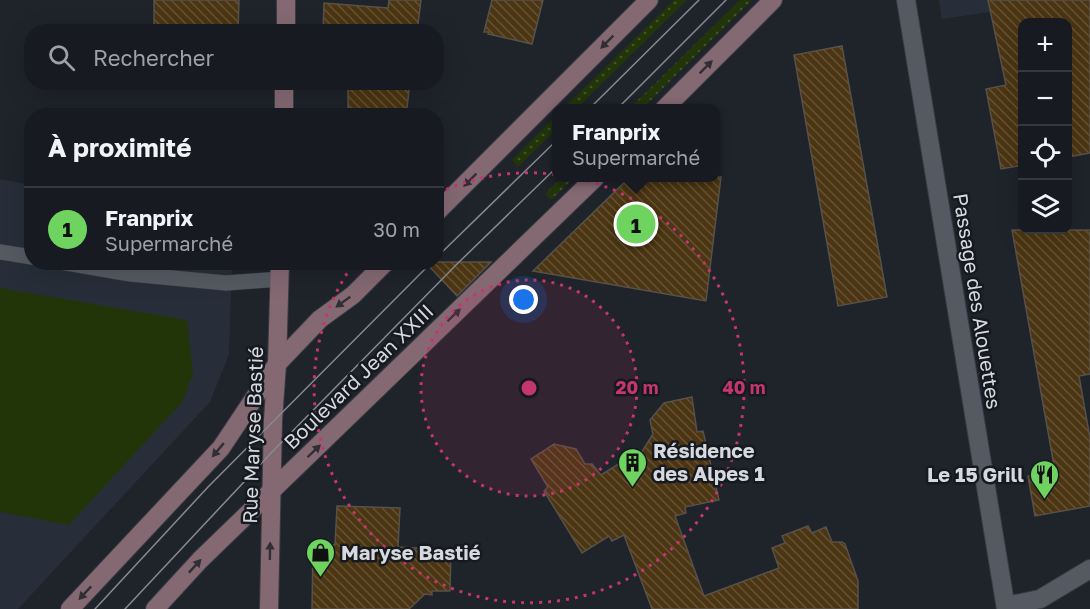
<!DOCTYPE html>
<html lang="fr">
<head>
<meta charset="utf-8">
<style>
	:root { --surface:#171a20; --page:#24272d; --text:#f1f3f6; --muted:#9ea1a5; --line:#36383e; --accent:#6fd360 }
	body { margin:0; font-family:"Golos Text",sans-serif; background:var(--page); color:var(--text) }
	.controls { position:absolute; right:18px; top:18px; display:grid; overflow:hidden; border-radius:12px; box-shadow:0 6px 24px #0002 }
	.controls button { width:54px; height:54px; display:grid; place-items:center; padding:0; border:0; border-bottom:2px solid var(--line); background:var(--surface); color:var(--text); font:30px sans-serif }
	.you { position:absolute; left:524px; top:300px; width:21px; height:21px; margin:-15px; border:4px solid #fff; border-radius:50%; background:#1a73e8; box-shadow:0 0 0 9px #1a73e833 }
	.badge { display:grid; place-items:center; width:39px; height:39px; border-radius:50%; background:var(--accent); color:#111; font-size:20px; font-weight:700 }
	.pin { position:absolute; translate:-50% -50%; border:3px solid #fff; box-shadow:0 2px 6px #0006 }
	.popup { position:absolute; left:552px; top:104px; width:168px; height:78px; box-sizing:border-box; display:grid; place-content:center; border-radius:12px; background:var(--surface); filter:drop-shadow(0 2px 4px #0005); font-size:20px; white-space:nowrap; color:var(--muted) }
	.popup b { font-size:22px; color:var(--text) }
	.popup::after { content:''; position:absolute; left:50%; top:100%; margin-left:-12px; border:12px solid transparent; border-top-color:var(--surface) }
	.list { margin:0; padding:0; list-style:none }
	h2 { display:flex; justify-content:space-between; align-items:center; height:78px; margin:0; padding:0 24px; font-size:26px }
	h2 small { font-size:20px; font-weight:400; color:var(--muted) }
	.list li { display:grid; grid-template-columns:39px 1fr auto; gap:18px; align-items:center; box-sizing:border-box; height:84px; padding:0 24px; border-top:2px solid var(--line) }
	.list b { display:block; font-size:22px; white-space:nowrap }
	.list p { margin:0; font-size:20px; white-space:nowrap; color:var(--muted) }
	.list em { font-size:20px; font-style:normal; color:var(--muted) }
	.icon { flex:none; width:33px; height:33px; fill:none; stroke:currentColor; stroke-width:2; stroke-linecap:round; stroke-linejoin:round }
	.map { position:relative; flex:none; width:1090px; height:609px; overflow:hidden }
	.search { position:absolute; background:var(--surface); box-shadow:0 6px 24px #0002; left:24px; top:24px; width:420px; height:66px; display:flex; align-items:center; gap:15px; box-sizing:border-box; padding:0 21px; border-radius:24px; color:var(--muted); font-size:22px }
	.panel { position:absolute; background:var(--surface); box-shadow:0 6px 24px #0002; left:24px; top:108px; width:420px; height:162px; border-radius:24px }
	.map>svg:first-child { display:block }
	.built { fill:#272e39 }
	.grass { fill:url(#grass-dots) }
	.pitch { fill:#223509 }
	.building { fill:url(#building-back-hatch); stroke:#57514a; stroke-width:1.5 }
	.lines { fill:none; stroke-linecap:round; stroke-linejoin:round }
	.lane-casing { stroke:#3a3d43; stroke-width:16 }
	.street-casing { stroke:#3a3d43; stroke-width:20 }
	.secondary-casing { stroke:#3a3d43; stroke-width:20 }
	.lane { stroke:#555a62; stroke-width:15 }
	.street { stroke:#555a62; stroke-width:18 }
	.secondary { stroke:#846973; stroke-width:18 }
	.tram { stroke:#878a90; stroke-width:1.5 }
	.oneway { fill:#322e35 }
	.ring { fill:none; stroke:#c5356e; stroke-width:3; stroke-dasharray:3 6 }
	.labels { text-anchor:middle; dominant-baseline:central; stroke-width:5; stroke-linejoin:round; paint-order:stroke }
	.street-label { font-size:20px; fill:#d6d9dd; stroke:#161a20 }
	.poi-label { font-size:20px; font-weight:bold; fill:#d6d9dd; stroke:#161a20; text-anchor:start }
	.centre { fill:#c5356e; stroke:#161a20; stroke-width:3 }
	.ring-label { font-size:18px; text-anchor:middle; font-weight:bold; fill:#c5356e; stroke:#161a20; stroke-width:5; stroke-linejoin:round; paint-order:stroke }
</style>
</head>
<body>
<div class="map">
<svg width="1090" height="609" viewBox="0 0 1090 609">
	<defs>
		<pattern id="grass-dots" width="8" height="8" patternUnits="userSpaceOnUse" patternTransform="scale(1.5)"><rect width="8" height="8" fill="#223509"/><path d="M2 2h.1M6 6h.1" fill="none" stroke="#41522c" stroke-width="1.8" stroke-linecap="round"/></pattern>
		<pattern id="building-back-hatch" width="6" height="6" patternUnits="userSpaceOnUse" patternTransform="scale(1.5)"><rect width="6" height="6" fill="#4b3512"/><path d="M-1 5l2 2M0 0l6 6M5-1l2 2" fill="none" stroke="#645234"/></pattern>
	</defs>
	<rect width="100%" height="100%" fill="#1f232a"/>
	<g class="built">
		<path d="M939 0H1069L942 19Z"/>
		<path d="M0 179 31 185 32 262 232 263 229 354 210 402 18 609H0Z"/>
	</g>
	<g class="grass">
		<path d="M674 0H687L577 108H564Z"/>
		<path d="M740 0H752L643 108H630Z"/>
		<path d="M556 116V129L518 167 512 160Z"/>
		<path d="M561 178H574L551 200 545 194Z"/>
	</g>
	<path class="pitch" d="M0 288 187 320 193 373 183 401 69 525 0 512Z"/>
	<g class="building">
		<path d="M154 0H239L238 32H154Z"/>
		<path d="M389 0H421L417 32H323L324 3 388 8Z"/>
		<path d="M492 0H543L532 44 488 34 489 32H484Z"/>
		<path d="M988 0H1090V153L1068 157V22H1023V165L1001 169 986 89 1006 85Z"/>
		<path d="M842 46 887 297 838 306 794 55Z"/>
		<path d="M321 82H410L406 116H348V86L321 85Z"/>
		<path d="M630 177H721L706 301 533 271Z"/>
		<path d="M1012 230H1090V374L1079 376 1090 438V506L1035 516 1028 476 1055 471Z"/>
		<path d="M425 262H491L457 296Z"/>
		<path d="M692 397 697 432 703 431 719 500 685 507 686 513 675 516 704 596 779 568 772 548 785 543 782 536 808 526 812 533 826 527 832 542H842L845 544 858 581V609H652L624 535 612 541 609 536 582 553 544 491 548 487 531 459 554 444 576 449 585 464H592L601 475 625 460 638 458 653 434 650 420 664 403Z"/>
		<path d="M337 506 400 508 398 547 451 550 450 591H432V595L425 594 409 609H312L313 543 335 545Z"/>
	</g>
	<g class="lines">
		<defs>
			<g id="lane">
				<path d="M0 252 32 257"/>
				<path d="M61 262 130 274 226 283 280 279"/>
			</g>
			<g id="street">
				<path d="M906 0 1006 609"/>
				<path d="M1006 606 1040 599 1090 569"/>
			</g>
			<g id="secondary">
				<path d="M286 32V0"/>
				<path d="M664 109 773 0"/>
				<path d="M284 116V82"/>
				<path d="M436 213 649 0"/>
				<path d="M70 609 221 448 277 364 320 319 353 295 386 262"/>
				<path d="M155 609 200 560 595 178"/>
				<path d="M269 609 273 420 277 364 280 262"/>
			</g>
		</defs>
		<use href="#lane" class="lane-casing"/>
		<use href="#street" class="street-casing"/>
		<use href="#secondary" class="secondary-casing"/>
		<use href="#lane" class="lane"/>
		<use href="#street" class="street"/>
		<use href="#secondary" class="secondary"/>
		<g class="tram">
			<path d="M589 109 699 0"/>
			<path d="M617 109 726 0"/>
			<path d="M436 258 556 141"/>
			<path d="M95 609 208 487 432 262"/>
			<path d="M125 609 272 452 456 265 556 168"/>
		</g>
	</g>
	<defs><path id="oneway-solid" d="M-6-.8H1V-3.2L6.5 0L1 3.2V.8H-6Z" transform="scale(1.5)"/></defs>
	<g class="oneway">
		<use href="#oneway-solid" transform="translate(607 42) rotate(135)"/>
		<use href="#oneway-solid" transform="translate(706 67) rotate(-45)"/>
		<use href="#oneway-solid" transform="translate(470 180) rotate(135)"/>
		<use href="#oneway-solid" transform="translate(343 302) rotate(144)"/>
		<use href="#oneway-solid" transform="translate(454 315) rotate(-44)"/>
		<use href="#oneway-solid" transform="translate(218 450) rotate(130)"/>
		<use href="#oneway-solid" transform="translate(314 451) rotate(-44)"/>
		<use href="#oneway-solid" transform="translate(270 551) rotate(-89)"/>
		<use href="#oneway-solid" transform="translate(195 566) rotate(-47)"/>
		<use href="#oneway-solid" transform="translate(85 593) rotate(133)"/>
	</g>
	<circle cx="529" cy="388" r="108" fill="#c5356e" fill-opacity=".12"/>
	<g class="ring">
		<circle cx="529" cy="388" r="108"/>
		<path d="M438 193A215 215 0 1 1 354 263"/>
	</g>
	<defs>
		<symbol id="building-pin" viewBox="-11 -11 22 30"><path d="M0 17L-7.5 6A9.5 9.5 0 1 1 7.5 6Z" fill="#6fd360" stroke="#161a20"/><path d="M-4-6H4V6H1V3H-1V6H-4ZM-2.5-4.3h1.7v1.8h-1.7ZM.8-4.3h1.7v1.8H.8ZM-2.5-1h1.7V.8h-1.7ZM.8-1h1.7V.8H.8Z" fill="#111"/></symbol>
		<symbol id="restaurant-pin" viewBox="-11 -11 22 30"><path d="M0 17L-7.5 6A9.5 9.5 0 1 1 7.5 6Z" fill="#6fd360" stroke="#161a20"/><path d="M-5-6h1v4h1v-4h1v4h1v-4h1v5L-1.5 .5V6h-2V.5L-5-1ZM5-6V6H3V1.5H1.5Q1.5-4 5-6Z" fill="#111"/></symbol>
		<symbol id="shop-pin" viewBox="-11 -11 22 30"><path d="M0 17L-7.5 6A9.5 9.5 0 1 1 7.5 6Z" fill="#6fd360" stroke="#161a20"/><path d="M-5-2.5h2.3a2.7 3.5 0 0 1 5.4 0H5L5.5 6h-11ZM-1.5-2.5h3a1.5 2.3 0 0 0-3 0Z" fill="#111"/></symbol>
	</defs>
	<g fill-rule="evenodd">
		<use href="#building-pin" x="616" y="446" width="33" height="45"/>
		<use href="#restaurant-pin" x="1028" y="458" width="33" height="45"/>
		<use href="#shop-pin" x="304" y="536" width="33" height="45"/>
	</g>
	<g class="labels">
		<g class="street-label">
			<text transform="translate(978 301) rotate(81)">Passage des Alouettes</text>
			<text transform="translate(358 376) rotate(-44)">Boulevard Jean XXIII</text>
			<text transform="translate(252 435) rotate(-88)">Rue Maryse Bastié</text>
		</g>
		<g class="poi-label">
			<text x="653" y="450">Résidence<tspan x="653" dy="23">des Alpes 1</tspan></text>
			<text x="1024" y="474" text-anchor="end">Le 15 Grill</text>
			<text x="341" y="552">Maryse Bastié</text>
		</g>
	</g>
	<circle cx="529" cy="388" r="9" class="centre"/>
	<g class="ring-label">
		<text x="637" y="394">20 m</text>
		<text x="744" y="394">40 m</text>
	</g>
</svg>
<div class="controls">
<button>+</button>
<button>−</button>
<button><svg class="icon" aria-label="locate" viewBox="0 0 24 24"><circle cx="12" cy="12" r="6"/><path d="M12 2v4M12 18v4M2 12h4M18 12h4"/></svg></button>
<button><svg class="icon" aria-label="layers" viewBox="0 0 24 24"><path d="M12 4l9 5-9 5-9-5zM3 14l9 5 9-5"/></svg></button>
</div>
<div class="you"></div>
<div class="pin badge" style="left:636px;top:224px">1</div>
<div class="popup"><b>Franprix</b>Supermarché</div>
<div class="search"><svg class="icon" aria-label="search" viewBox="0 0 24 24"><circle cx="10" cy="10" r="6"/><path d="M15 15l6 6"/></svg>Rechercher</div>
<section class="panel">
<h2>À proximité<small></small></h2>
<ul class="list">
<li><span class="badge">1</span><div><b>Franprix</b><p>Supermarché</p></div><em>30 m</em></li>
</ul>
</section>
</div>
</body>
</html>
